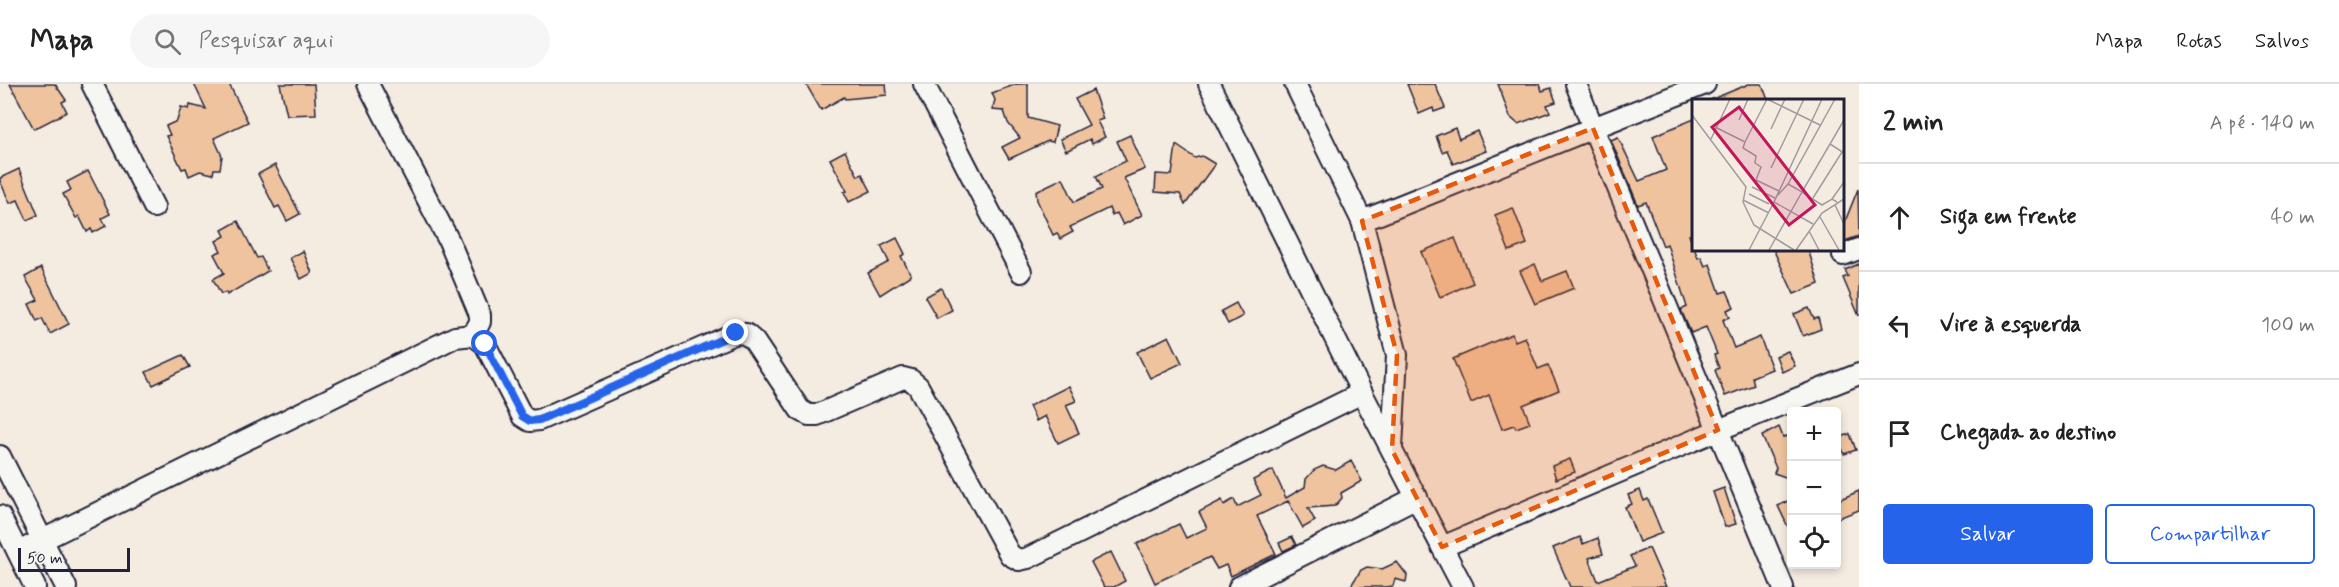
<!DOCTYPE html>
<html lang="pt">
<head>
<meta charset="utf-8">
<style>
	:root { --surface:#fff; --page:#f6f6f6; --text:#222; --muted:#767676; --line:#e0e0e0; --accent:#2563eb }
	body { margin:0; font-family:Mynerve,sans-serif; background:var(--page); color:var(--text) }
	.controls { position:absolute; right:18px; bottom:18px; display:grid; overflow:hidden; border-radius:6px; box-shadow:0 3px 9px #0003 }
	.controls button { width:54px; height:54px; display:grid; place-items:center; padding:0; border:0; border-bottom:2px solid var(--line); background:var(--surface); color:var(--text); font:30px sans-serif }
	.scale { position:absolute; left:18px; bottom:15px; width:112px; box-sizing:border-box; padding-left:6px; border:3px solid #22223b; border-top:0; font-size:16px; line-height:21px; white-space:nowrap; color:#22223b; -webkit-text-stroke:4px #f6f6f2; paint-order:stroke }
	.stop { position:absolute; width:18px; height:18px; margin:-14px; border:4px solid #2563eb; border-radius:50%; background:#fff }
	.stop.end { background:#2563eb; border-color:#fff; box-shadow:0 2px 6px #0008 }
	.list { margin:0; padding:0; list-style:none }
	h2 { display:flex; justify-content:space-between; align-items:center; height:78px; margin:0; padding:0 24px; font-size:26px }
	h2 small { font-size:20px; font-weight:400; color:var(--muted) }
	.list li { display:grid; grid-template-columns:39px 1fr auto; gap:18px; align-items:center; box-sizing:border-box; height:108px; padding:0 24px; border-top:2px solid var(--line) }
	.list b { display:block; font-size:22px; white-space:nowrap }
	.list em { font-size:20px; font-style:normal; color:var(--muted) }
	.actions { display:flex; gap:12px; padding:18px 24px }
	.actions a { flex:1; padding:14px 0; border:2px solid var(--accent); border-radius:6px; text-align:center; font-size:21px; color:var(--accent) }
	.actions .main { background:var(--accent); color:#fff }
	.icon { flex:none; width:33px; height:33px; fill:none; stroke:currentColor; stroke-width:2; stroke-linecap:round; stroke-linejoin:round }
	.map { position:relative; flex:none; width:1859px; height:503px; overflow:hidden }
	header { display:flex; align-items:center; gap:36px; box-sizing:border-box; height:84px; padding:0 30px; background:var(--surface); border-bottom:2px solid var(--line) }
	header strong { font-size:28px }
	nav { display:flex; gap:33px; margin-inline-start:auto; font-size:21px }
	.search { width:420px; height:54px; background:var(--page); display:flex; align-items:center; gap:15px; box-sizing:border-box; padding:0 21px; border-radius:33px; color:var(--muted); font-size:22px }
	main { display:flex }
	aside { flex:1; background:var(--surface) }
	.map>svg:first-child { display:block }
	.building { fill:#f0c39f; stroke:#22223b; stroke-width:1.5 }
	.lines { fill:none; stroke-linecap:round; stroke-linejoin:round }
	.minor-casing { stroke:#22223b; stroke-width:24 }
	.minor { stroke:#f6f6f2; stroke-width:20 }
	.route { stroke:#2563eb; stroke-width:8 }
	.marked { fill:#e8590c; fill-opacity:0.2; stroke:#e8590c; stroke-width:4.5; stroke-dasharray:12 8; stroke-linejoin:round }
	.inset-road { fill:none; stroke:#a19b9f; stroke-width:1.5 }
	.view { fill:#c2185b; fill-opacity:0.15; stroke:#c2185b; stroke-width:3 }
	.inset-edge { fill:none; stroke:#22223b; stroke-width:3 }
</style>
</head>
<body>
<header>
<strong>Mapa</strong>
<div class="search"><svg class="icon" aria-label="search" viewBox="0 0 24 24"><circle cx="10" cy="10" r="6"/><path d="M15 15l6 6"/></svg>Pesquisar aqui</div>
<nav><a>Mapa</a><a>Rotas</a><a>Salvos</a></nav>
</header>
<main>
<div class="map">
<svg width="1859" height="503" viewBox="0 0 1859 503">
	<rect width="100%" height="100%" fill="#f5ece1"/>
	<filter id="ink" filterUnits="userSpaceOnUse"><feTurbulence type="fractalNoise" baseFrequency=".0167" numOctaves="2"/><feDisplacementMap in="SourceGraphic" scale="12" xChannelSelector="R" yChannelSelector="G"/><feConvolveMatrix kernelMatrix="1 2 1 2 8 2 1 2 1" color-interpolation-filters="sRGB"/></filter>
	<g filter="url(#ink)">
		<g class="building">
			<path d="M10 0H55L66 16 62 18 67 28 34 45Z"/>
			<path d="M194 0H229L248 38 214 54 222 72 220 85H214L213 90 200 87 189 92 186 84 182 85 166 52 170 51 166 42 177 37 181 23 189 25 190 21 206 25Z"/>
			<path d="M280 0H314L316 30 287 31Z"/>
			<path d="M806 0H886L887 11 845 15 844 13 821 26Z"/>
			<path d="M1017 0H1028V34L1057 42 1053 58 1048 57 1009 75 1002 63 1020 54 1008 39 1004 27 992 26 995 16 992 9Z"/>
			<path d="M1407 0H1435L1445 24 1434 28 1433 24 1419 30Z"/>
			<path d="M1498 0H1540L1542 7 1551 4 1556 18 1547 21 1550 28 1518 40 1510 33Z"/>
			<path d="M1749 0H1762L1768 16H1710Z"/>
			<path d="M1093 6 1103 35 1097 37 1105 53 1092 60 1090 55 1066 67 1060 55 1089 41 1075 15Z"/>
			<path d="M1694 35V150L1689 151 1698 174 1701 173 1705 182 1710 180 1720 209 1727 207 1734 223 1727 226 1730 233 1723 236 1734 264 1760 253 1772 285 1752 293 1754 301 1725 312 1715 286 1719 284 1714 271 1717 270 1706 243 1691 249 1681 226 1687 223 1667 160 1663 162 1646 118 1638 121 1611 56 1618 53 1639 97 1666 86 1653 52Z"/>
			<path d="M1455 44 1459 55 1477 47 1486 67 1453 80 1447 66 1442 68 1436 52Z"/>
			<path d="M1130 51 1145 85 1124 94 1142 131 1123 141 1117 129 1112 132 1109 124 1070 143 1073 148 1060 155 1057 149 1053 151 1037 116 1036 107 1063 94 1074 118 1102 105 1096 92 1126 77 1117 57Z"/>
			<path d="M1176 61 1195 74 1202 72 1215 80 1185 121 1180 110 1155 108 1156 90 1172 91Z"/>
			<path d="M845 67 858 92 862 90 871 107 849 118 844 108 847 107 830 75Z"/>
			<path d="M275 81 300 130 287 137 279 122 275 124 258 90Z"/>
			<path d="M19 85 38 131 27 136 18 116 10 119 0 97V94Z"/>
			<path d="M88 87 110 130 102 134 106 142 93 149 91 145 87 148 79 132 76 134 63 110 71 106 67 98Z"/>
			<path d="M1858 105 1859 152 1842 158V145Z"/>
			<path d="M1513 124 1527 160 1509 167 1495 131Z"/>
			<path d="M238 137 257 174 261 173 268 187 227 211 226 208 221 210 213 195 224 189 214 170 221 167 216 157 225 152 222 146Z"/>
			<path d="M897 154 905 170 901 172 911 191 880 211 868 189 889 178 881 162Z"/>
			<path d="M1455 154 1473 199 1440 213 1421 168Z"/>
			<path d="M1773 165H1808L1819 200 1794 210Z"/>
			<path d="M303 167 312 189 301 195 290 174Z"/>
			<path d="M1535 180 1542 197 1567 187 1574 204 1535 220 1520 187Z"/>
			<path d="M1859 180V232L1843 194 1848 192 1845 186Z"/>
			<path d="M41 184 69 240 50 250 42 234 37 237 29 220 38 216 25 193Z"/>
			<path d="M941 204 952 226 937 234 925 213Z"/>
			<path d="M1236 219 1243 232 1228 240 1221 227Z"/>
			<path d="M1809 224 1814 235 1818 234 1821 245 1803 252 1794 230Z"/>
			<path d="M1512 250 1515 257 1525 253 1538 285 1548 281 1559 306 1523 321 1530 339 1516 344 1514 341 1502 345 1489 311 1471 319 1453 275Z"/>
			<path d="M1169 252 1182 279 1150 294 1137 268Z"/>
			<path d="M1788 267 1795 282 1782 288 1776 272Z"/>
			<path d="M183 271 190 283 153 301 146 288Z"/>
			<path d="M1069 302 1076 317 1066 321 1079 349 1058 359 1045 332 1036 337 1029 322Z"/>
			<path d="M1779 343 1783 353 1791 351V395L1774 389 1776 384 1762 352Z"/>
			<path d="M1850 350 1856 366 1844 370 1838 354Z"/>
			<path d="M1570 375 1575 388 1556 395 1552 382Z"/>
			<path d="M1351 377 1362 397 1341 409 1342 414 1335 422 1308 424 1315 437 1303 444 1288 417 1257 432 1276 470 1231 492 1226 481 1217 485 1210 473 1155 499 1137 460 1179 440 1186 454 1207 444 1199 428 1222 416 1224 421 1234 415 1237 423 1261 411 1253 396 1273 386 1286 414 1305 403 1306 395 1314 386 1323 382 1336 386Z"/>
			<path d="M1724 404 1736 440 1725 443 1713 408Z"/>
			<path d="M1640 406 1644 417 1648 415 1662 449 1639 458 1625 423 1632 420 1628 411Z"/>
			<path d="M1859 407V426L1836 435V417Z"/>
			<path d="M1791 415V449L1778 422Z"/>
			<path d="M1292 453 1296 461 1283 467 1279 459Z"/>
			<path d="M1580 453 1583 460 1598 454 1603 470 1589 474 1598 497 1635 482 1630 472 1649 464 1666 503H1570L1553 464Z"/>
			<path d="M1111 468 1125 497 1114 503H1104L1091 478Z"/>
			<path d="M1397 478 1407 491 1406 498 1395 495 1393 502 1386 503H1350L1361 486 1367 483 1382 485Z"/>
		</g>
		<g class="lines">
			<defs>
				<g id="minor">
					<path d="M92 0 154 123"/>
					<path d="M368 0 449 157 480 231V238L473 251"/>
					<path d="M924 0 1021 188"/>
					<path d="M1209 0 1362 309 1442 463 1718 346 1859 290"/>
					<path d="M1295 0 1362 137 1397 271 1392 363"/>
					<path d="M1705 0 1593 44 1783 503"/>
					<path d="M1362 137 1593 44 1576 0"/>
					<path d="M1843 171 1859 165"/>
					<path d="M0 372 66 503"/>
					<path d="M0 432 35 503"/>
					<path d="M1442 463 1463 503"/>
					<path d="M18 468 455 253 473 251 485 260 522 332 530 337 539 336 736 249 746 250 754 257 800 326 809 331H817L903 294 911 296 918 302 1010 471 1019 476 1028 474 1362 309"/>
					<path d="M1239 503 1417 413"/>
				</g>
			</defs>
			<use href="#minor" class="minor-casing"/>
			<use href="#minor" class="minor"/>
		</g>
	</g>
	<g class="lines" filter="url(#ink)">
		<path class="route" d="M485 260 522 332 530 337 539 336 736 249"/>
	</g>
	<path class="marked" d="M1593 44 1718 346 1442 463 1392 366 1397 271 1362 137Z"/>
	<g transform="translate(1692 15)">
		<rect width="152" height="152" fill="#f5ece1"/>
		<path class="inset-road" d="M75 0 128 26M0 16 54 88 51 103 62 126 102 151M47 21 56 0M152 21 138 45 152 54M23 28 53 43 51 49 64 57 63 64 69 68 64 81 87 92M79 30 93 0M19 40 38 0M53 43 75 0M79 69 112 0M96 85 110 93 138 45M60 88 83 99M57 95 77 105M86 96 96 85 143 0M121 99 150 53M140 100 152 83M51 101 77 114M143 106 152 125M128 118 147 151M121 125 82 103 130 0M117 132 127 151M57 151 82 103M77 151 110 93 130 106 140 100 145 103M104 151 130 114 152 100"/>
		<path class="view" d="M47 8 123 106 97 126 20 28Z"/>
		<rect width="152" height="152" class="inset-edge"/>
	</g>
</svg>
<div class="controls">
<button>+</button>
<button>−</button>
<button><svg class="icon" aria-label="locate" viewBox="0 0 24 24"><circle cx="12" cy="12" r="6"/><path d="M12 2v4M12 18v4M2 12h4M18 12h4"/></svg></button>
</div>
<div class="scale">50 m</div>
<div class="stop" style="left:485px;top:260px"></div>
<div class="stop end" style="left:736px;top:249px"></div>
</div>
<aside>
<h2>2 min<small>A pé · 140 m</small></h2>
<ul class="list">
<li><svg class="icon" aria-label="ahead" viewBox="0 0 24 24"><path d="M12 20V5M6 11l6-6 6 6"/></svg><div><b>Siga em frente</b></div><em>40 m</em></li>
<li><svg class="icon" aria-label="left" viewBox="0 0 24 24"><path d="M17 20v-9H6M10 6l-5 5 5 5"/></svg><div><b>Vire à esquerda</b></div><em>100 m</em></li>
<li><svg class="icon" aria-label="arrive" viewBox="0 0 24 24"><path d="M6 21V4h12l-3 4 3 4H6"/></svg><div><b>Chegada ao destino</b></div></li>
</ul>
<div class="actions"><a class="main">Salvar</a><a>Compartilhar</a></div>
</aside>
</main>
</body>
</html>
